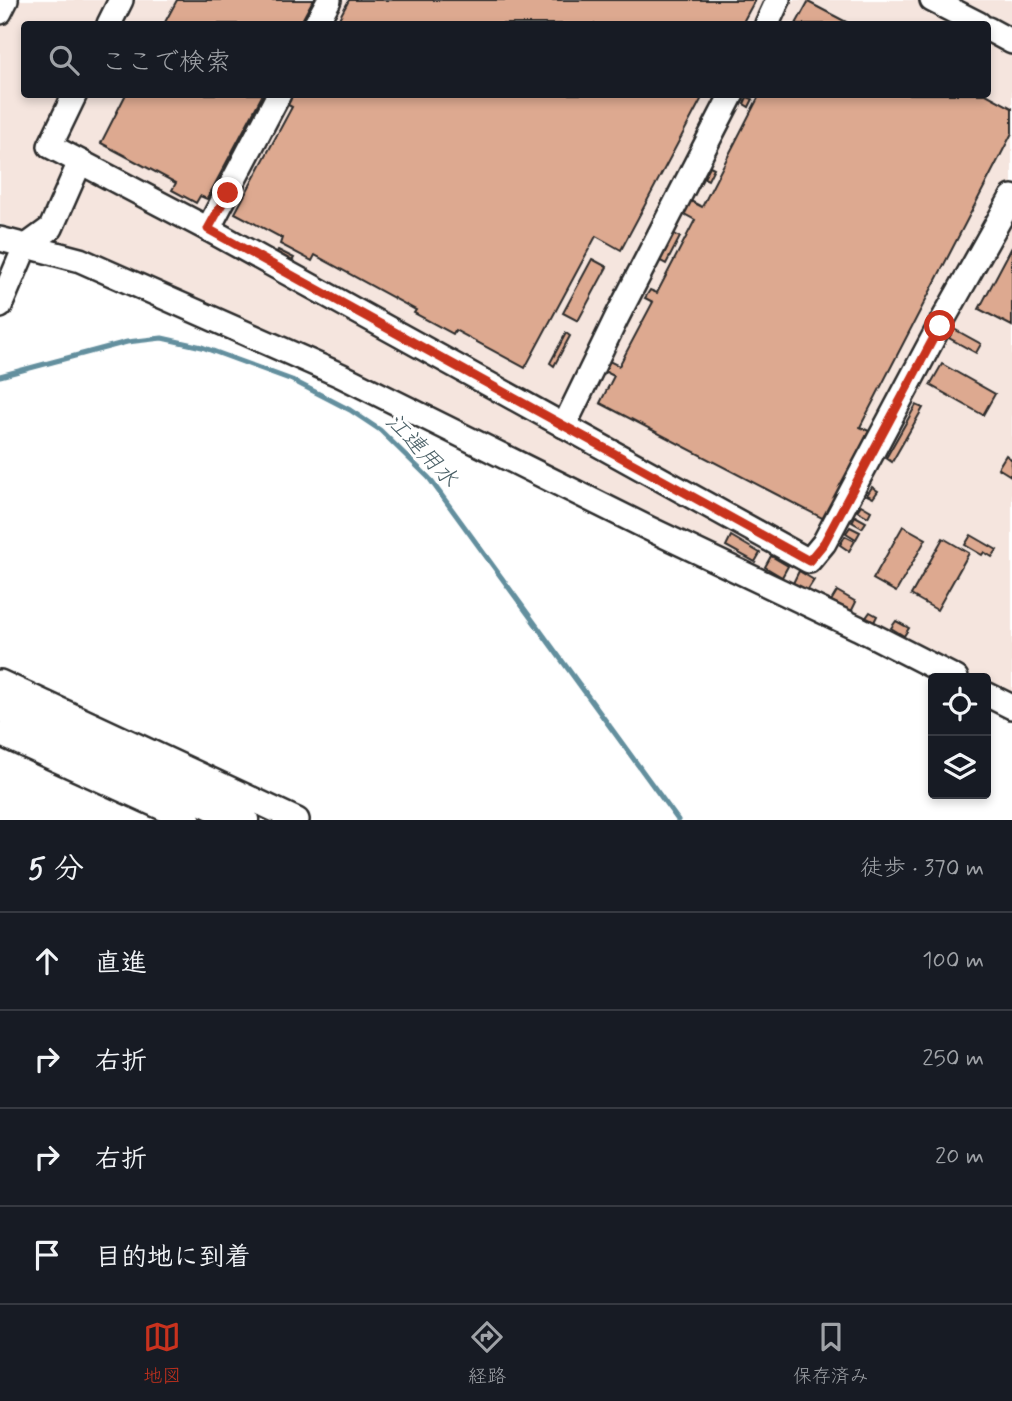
<!DOCTYPE html>
<html lang="ja">
<head>
<meta charset="utf-8">
<style>
	:root { --surface:#171b24; --page:#20242c; --text:#f1f3f6; --muted:#9ea1a6; --line:#363941; --accent:#c8321e }
	body { margin:0; font-family:Mynerve,"Klee One",sans-serif; background:var(--page); color:var(--text) }
	.controls { position:absolute; right:21px; bottom:21px; display:grid; overflow:hidden; border-radius:7px; box-shadow:0 4px 10px #0003 }
	.controls button { width:63px; height:63px; display:grid; place-items:center; padding:0; border:0; border-bottom:2px solid var(--line); background:var(--surface); color:var(--text); font:35px sans-serif }
	.stop { position:absolute; width:21px; height:21px; margin:-16px; border:5px solid #c8321e; border-radius:50%; background:#fff }
	.stop.end { background:#c8321e; border-color:#fff; box-shadow:0 2px 7px #0008 }
	.list { margin:0; padding:0; list-style:none }
	h2 { display:flex; justify-content:space-between; align-items:center; height:91px; margin:0; padding:0 28px; font-size:30px }
	h2 small { font-size:23px; font-weight:400; color:var(--muted) }
	.list li { display:grid; grid-template-columns:46px 1fr auto; gap:21px; align-items:center; box-sizing:border-box; height:98px; padding:0 28px; border-top:2px solid var(--line) }
	.list b { display:block; font-size:26px; white-space:nowrap }
	.list em { font-size:23px; font-style:normal; color:var(--muted) }
	.icon { flex:none; width:38px; height:38px; fill:none; stroke:currentColor; stroke-width:2; stroke-linecap:round; stroke-linejoin:round }
	.map { position:relative; flex:none; width:1012px; height:820px; overflow:hidden }
	.search { position:absolute; background:var(--surface); box-shadow:0 4px 10px #0003; left:21px; right:21px; top:21px; height:77px; display:flex; align-items:center; gap:18px; box-sizing:border-box; padding:0 24px; border-radius:7px; color:var(--muted); font-size:26px }
	.sheet { height:483px; background:var(--surface) }
	nav { display:flex; justify-content:space-around; align-items:center; box-sizing:border-box; height:98px; border-top:2px solid var(--line); background:var(--surface); font-size:19px; color:var(--muted) }
	nav a { display:grid; justify-items:center; gap:4px }
	nav .on { color:var(--accent) }
	.map>svg:first-child { display:block }
	.built { fill:#f5e5de; fill-rule:evenodd }
	.lines { fill:none; stroke-linecap:round; stroke-linejoin:round }
	.stream { stroke:#638f9e; stroke-width:5 }
	.building { fill:#dda990; stroke:#2b2b2b; stroke-width:2 }
	.minor-casing { stroke:#2b2b2b; stroke-width:28 }
	.major-casing { stroke:#2b2b2b; stroke-width:33 }
	.minor { stroke:#fff; stroke-width:23 }
	.major { stroke:#fff; stroke-width:28 }
	.route { stroke:#c8321e; stroke-width:9 }
	.labels { text-anchor:middle; dominant-baseline:central; stroke-width:6; stroke-linejoin:round; paint-order:stroke }
	.water-label { font-size:23px; font-style:italic; fill:#475d64; stroke:#fff }
</style>
</head>
<body>
<div class="map">
<svg width="1012" height="820" viewBox="0 0 1012 820">
	<rect width="100%" height="100%" fill="#fff"/>
	<filter id="ink" filterUnits="userSpaceOnUse"><feTurbulence type="fractalNoise" baseFrequency=".0143" numOctaves="2"/><feDisplacementMap in="SourceGraphic" scale="14" xChannelSelector="R" yChannelSelector="G"/><feConvolveMatrix kernelMatrix="1 2 1 2 8 2 1 2 1" color-interpolation-filters="sRGB"/></filter>
	<g filter="url(#ink)">
		<path class="built" d="M0 0H1012V702L986 689V678H965L75 248 0 224ZM24 24H988V94H24Z"/>
		<g class="lines">
			<path class="stream" d="M0 376 127 342 162 338 202 347 292 380 350 410 380 430 429 478 678 820"/>
		</g>
		<g class="building">
			<path d="M177 0H313L300 24H164Z"/>
			<path d="M349 0H755L742 24H336Z"/>
			<path d="M808 2 850 24H796Z"/>
			<path d="M126 94H263L207 199 200 196 196 203 172 190 176 183 101 143Z"/>
			<path d="M274 94H704L621 250 596 236 525 368 455 330 453 334 414 313 416 310 315 255 312 261 280 244 282 238 235 213 292 107 273 97Z"/>
			<path d="M760 94H986L1012 108V133L860 427 869 431 824 519 600 403 614 376 594 366 599 356 619 366 653 302 645 298 650 290 657 293 695 220 677 210 683 197 702 207Z"/>
			<path d="M747 97 753 99 749 107 744 104Z"/>
			<path d="M710 166 714 168 708 180 704 178Z"/>
			<path d="M666 230 680 237 666 264 653 257Z"/>
			<path d="M1012 247V326L979 309Z"/>
			<path d="M278 250 294 258 288 268 272 260Z"/>
			<path d="M592 259 607 267 578 321 563 313Z"/>
			<path d="M954 329 981 344 976 353 949 338Z"/>
			<path d="M566 333 570 336 554 366 550 363Z"/>
			<path d="M942 364 995 394 983 415 930 385Z"/>
			<path d="M916 405 923 408 892 462 886 458Z"/>
			<path d="M1006 455 1012 460 1011 476 998 468Z"/>
			<path d="M872 487 878 491 873 498 867 495Z"/>
			<path d="M861 505 871 511 868 517 857 511Z"/>
			<path d="M855 516 866 522 862 528 852 522Z"/>
			<path d="M903 526 926 539 896 592 873 579Z"/>
			<path d="M850 527 860 532 856 539 846 533Z"/>
			<path d="M971 535 997 550 992 557 984 552 982 555 965 545Z"/>
			<path d="M731 536 760 553 755 562 726 546Z"/>
			<path d="M845 536 855 541 849 551 840 545Z"/>
			<path d="M943 538 969 553 937 610 911 595Z"/>
			<path d="M771 556 788 566 782 577 765 567Z"/>
			<path d="M799 571 814 580 807 591 793 583Z"/>
			<path d="M837 591 856 602 851 612 831 601Z"/>
			<path d="M870 612 877 616 873 624 865 619Z"/>
			<path d="M896 621 909 628 904 636 891 628Z"/>
		</g>
		<g class="lines">
			<defs>
				<g id="minor">
					<path d="M932 0 979 24"/>
					<path d="M0 12 6 0"/>
					<path d="M109 24 121 0"/>
					<path d="M316 24 329 0"/>
					<path d="M767 24 778 0"/>
					<path d="M988 29 1012 42"/>
					<path d="M75 94 50 146 208 229 809 561 824 543 940 325 1012 197"/>
					<path d="M208 229 279 94"/>
					<path d="M0 239 80 260 340 375 648 528 858 628 956 678"/>
					<path d="M0 306 25 247 51 228 80 162"/>
					<path d="M564 426 617 317 732 94"/>
					<path d="M0 682 297 820"/>
					<path d="M986 694 1012 707"/>
					<path d="M0 734 189 820"/>
				</g>
				<path id="major" d="M0 707 244 820"/>
			</defs>
			<use href="#minor" class="minor-casing"/>
			<use href="#major" class="major-casing"/>
			<use href="#minor" class="minor"/>
			<use href="#major" class="major"/>
		</g>
	</g>
	<g class="lines" filter="url(#ink)">
		<path class="route" d="M228 193 208 229 809 561 824 543 940 326"/>
	</g>
	<g class="labels">
		<g class="water-label">
			<text transform="translate(421 451) rotate(46)">江連用水</text>
		</g>
	</g>
</svg>
<div class="controls">
<button><svg class="icon" aria-label="locate" viewBox="0 0 24 24"><circle cx="12" cy="12" r="6"/><path d="M12 2v4M12 18v4M2 12h4M18 12h4"/></svg></button>
<button><svg class="icon" aria-label="layers" viewBox="0 0 24 24"><path d="M12 4l9 5-9 5-9-5zM3 14l9 5 9-5"/></svg></button>
</div>
<div class="stop" style="left:940px;top:326px"></div>
<div class="stop end" style="left:228px;top:193px"></div>
<div class="search"><svg class="icon" aria-label="search" viewBox="0 0 24 24"><circle cx="10" cy="10" r="6"/><path d="M15 15l6 6"/></svg>ここで検索</div>
</div>
<section class="sheet">
<h2>5 分<small>徒歩 · 370 m</small></h2>
<ul class="list">
<li><svg class="icon" aria-label="ahead" viewBox="0 0 24 24"><path d="M12 20V5M6 11l6-6 6 6"/></svg><div><b>直進</b></div><em>100 m</em></li>
<li><svg class="icon" aria-label="right" viewBox="0 0 24 24"><path d="M7 20v-9h11M14 6l5 5-5 5"/></svg><div><b>右折</b></div><em>250 m</em></li>
<li><svg class="icon" aria-label="right" viewBox="0 0 24 24"><path d="M7 20v-9h11M14 6l5 5-5 5"/></svg><div><b>右折</b></div><em>20 m</em></li>
<li><svg class="icon" aria-label="arrive" viewBox="0 0 24 24"><path d="M6 21V4h12l-3 4 3 4H6"/></svg><div><b>目的地に到着</b></div></li>
</ul>
</section>
<nav>
<a class="on"><svg class="icon" aria-label="map" viewBox="0 0 24 24"><path d="M3 6l6-2 6 2 6-2v14l-6 2-6-2-6 2zM9 4v14M15 6v14"/></svg>地図</a>
<a><svg class="icon" aria-label="directions" viewBox="0 0 24 24"><path d="M12 3l9 9-9 9-9-9zM9 14v-3h6M13 9l2 2-2 2"/></svg>経路</a>
<a><svg class="icon" aria-label="saved" viewBox="0 0 24 24"><path d="M7 4h10v16l-5-4-5 4z"/></svg>保存済み</a>
</nav>
</body>
</html>
